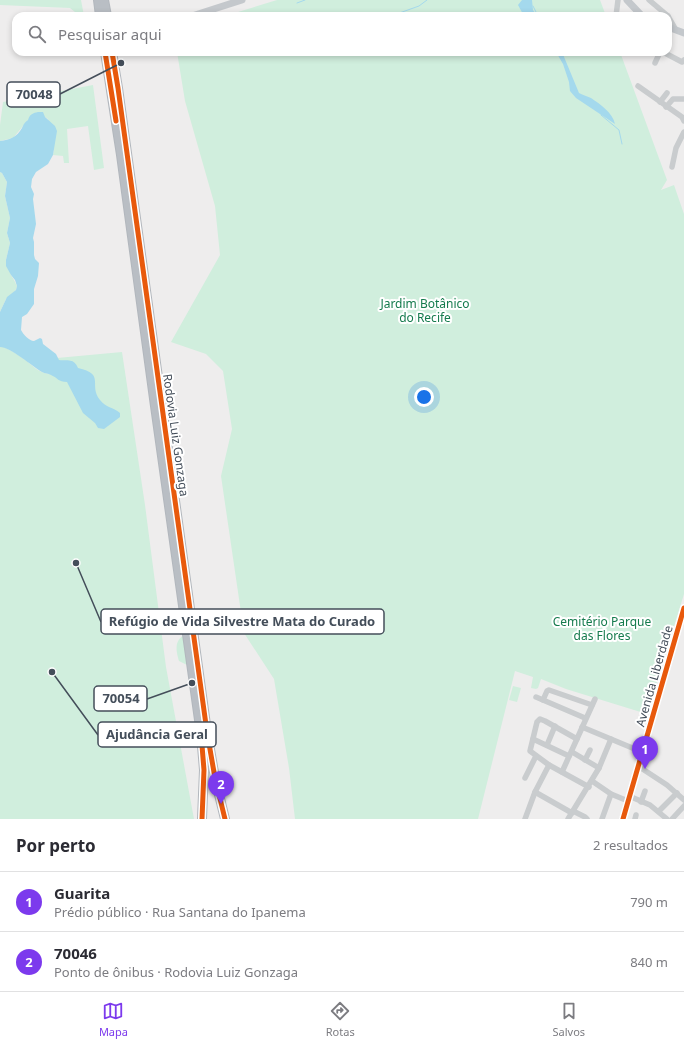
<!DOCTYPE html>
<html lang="pt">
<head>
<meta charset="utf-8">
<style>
	:root { --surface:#fff; --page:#f2f2f3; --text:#2b2b33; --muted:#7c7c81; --line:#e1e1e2; --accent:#7c3aed }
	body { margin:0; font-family:"Noto Sans",sans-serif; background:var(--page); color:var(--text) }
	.you { position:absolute; left:424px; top:397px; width:14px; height:14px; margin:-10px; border:3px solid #fff; border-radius:50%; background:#1a73e8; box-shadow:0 0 0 6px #1a73e833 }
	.badge { display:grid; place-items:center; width:26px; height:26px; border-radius:50%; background:var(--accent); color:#fff; font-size:13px; font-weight:700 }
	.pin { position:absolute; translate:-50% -33px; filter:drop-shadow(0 1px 2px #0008) }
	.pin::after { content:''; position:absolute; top:21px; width:14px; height:12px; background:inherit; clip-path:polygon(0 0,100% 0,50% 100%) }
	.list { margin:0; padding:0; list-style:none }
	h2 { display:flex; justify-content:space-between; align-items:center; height:52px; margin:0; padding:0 16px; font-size:17px }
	h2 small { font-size:13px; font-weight:400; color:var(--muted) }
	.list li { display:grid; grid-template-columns:26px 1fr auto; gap:12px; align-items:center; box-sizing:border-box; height:60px; padding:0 16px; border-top:1px solid var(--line) }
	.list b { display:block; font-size:15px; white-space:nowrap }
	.list p { margin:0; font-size:13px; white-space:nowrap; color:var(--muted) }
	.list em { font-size:13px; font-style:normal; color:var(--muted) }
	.icon { flex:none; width:22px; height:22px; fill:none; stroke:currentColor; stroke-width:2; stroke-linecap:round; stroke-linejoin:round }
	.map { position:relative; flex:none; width:684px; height:819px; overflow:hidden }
	.search { position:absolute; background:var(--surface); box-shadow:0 2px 6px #0003; left:12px; right:12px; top:12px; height:44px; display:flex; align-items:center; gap:10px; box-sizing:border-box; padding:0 14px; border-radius:12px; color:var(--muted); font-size:15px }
	.sheet { height:172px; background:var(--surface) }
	nav { display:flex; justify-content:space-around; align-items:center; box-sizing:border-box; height:56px; border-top:1px solid var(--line); background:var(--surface); font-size:11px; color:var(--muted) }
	nav a { display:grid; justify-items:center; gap:2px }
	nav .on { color:var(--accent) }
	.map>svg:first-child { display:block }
	.green { fill:#d0eedd }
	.water { fill:#a4d9ed }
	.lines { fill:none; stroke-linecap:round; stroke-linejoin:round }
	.stream { stroke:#a4d9ed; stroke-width:1 }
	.highway-casing { stroke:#b2b7bd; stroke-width:10 }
	.minor { stroke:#c9ccce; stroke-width:5.5 }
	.major { stroke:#c4c8cc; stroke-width:7 }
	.highway { stroke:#b9bec4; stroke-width:8 }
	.cycleway-casing { stroke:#fff; stroke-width:8 }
	.cycleway { stroke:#e8590c; stroke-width:5 }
	.labels { text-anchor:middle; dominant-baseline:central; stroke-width:4; stroke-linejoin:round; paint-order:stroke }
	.park-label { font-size:12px; fill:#157b4d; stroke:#fff }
	.street-label { font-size:12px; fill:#444e5a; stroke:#fff }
	.leader { fill:none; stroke:#444e5a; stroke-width:1.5 }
	.callout-dot { fill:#444e5a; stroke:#fff; stroke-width:1.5 }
	.callout { fill:#fff; stroke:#444e5a; stroke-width:1.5 }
	.callout-label { font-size:13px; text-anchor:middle; font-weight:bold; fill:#444e5a }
</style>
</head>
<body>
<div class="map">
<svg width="684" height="819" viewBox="0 0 684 819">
	<rect width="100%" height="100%" fill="#eeeded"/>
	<g class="green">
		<path d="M0 0H81L84 16H80L70 8 0 5Z"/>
		<path d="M277 0H600L606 16H225Z"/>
		<path d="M177 52H620L667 180 661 190 674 185 684 214V594L647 714 566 689 541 679 538 688 536 689 531 688 533 677 515 671 478 819H295L289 768 274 679 244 633 221 476 232 429 223 371 206 354 171 342 220 255 215 206 185 101Z"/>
		<path d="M93 85 104 168 94 170 88 126 67 129 69 163H64L63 156 53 155 54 149 48 119 45 117 28 120 13 138 0 141V125L3 102Z"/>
		<path d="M0 172 2 173 7 182 5 196 10 218 7 233 10 243 6 260 11 275 14 280 17 286 16 290 6 299 0 312Z"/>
		<path d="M1 346C7 348 19 355 24 359 32 365 39 373 49 374L57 358 122 352 145 505 166 667 194 819H0V347Z"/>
		<path d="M184 635 189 666 179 661C176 651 174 641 184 635Z"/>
		<path d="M513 686 521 688 517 702 509 700Z"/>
	</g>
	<g class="water">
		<path d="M522 0H532L533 10 537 16H524L518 5Z"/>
		<path d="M556 52H562L579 93C582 95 587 96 591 98 600 104 613 113 615 124L576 98 570 91 569 82 563 64Z"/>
		<path d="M38 112H43L45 117 55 126 57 131 53 155 48 164 36 172 32 179 31 187 34 194 33 199 36 224 33 238 34 242V255L35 259 39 263 38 276 34 289V304L27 314 22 317 21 330C23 334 29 341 34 341 36 340 38 339 40 338L42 339 43 344 56 354 59 360C68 361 74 358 78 368 106 374 88 385 100 400 106 408 113 407 120 413V417L104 429 98 428 95 423 83 413 67 382C58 382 58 378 51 375 48 373 45 374 42 372 32 366 10 347 0 347V312L7 297 16 290 17 286 15 280 11 275 6 266V260L10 243 7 233 10 218 5 196 7 182 2 173 0 172V141C10 140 17 137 22 128 24 124 24 123 28 120 30 114 33 113 38 112Z"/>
	</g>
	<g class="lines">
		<g class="stream">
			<path d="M297 3 305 0"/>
			<path d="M533 6 538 16"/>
			<path d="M391 16 419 6 427 0"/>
			<path d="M601 115 619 130 622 144"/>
		</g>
		<defs>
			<g id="highway">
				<path d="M98 0 100 16"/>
				<path d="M104 0 107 16"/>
				<path d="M105 52 121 155 155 406 201 734 204 770 202 819"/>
				<path d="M112 52 118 88 207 732 215 778 225 819"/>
			</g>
		</defs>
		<use href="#highway" class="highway-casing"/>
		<g class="minor">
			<path d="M649 0 668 16"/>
			<path d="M616 16 618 0"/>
			<path d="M668 16 676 30"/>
			<path d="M663 52 682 62 684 60"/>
			<path d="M655 63 660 52"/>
			<path d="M638 86 682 117 684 121"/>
			<path d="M660 102 667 93"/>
			<path d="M666 107 673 99H684"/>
			<path d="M672 167 676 148 684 132"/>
			<path d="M536 697 585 718"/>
			<path d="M543 700 547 691 549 690 592 705"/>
			<path d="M582 727 642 752"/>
			<path d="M533 739 569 756"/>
			<path d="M577 739 545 721 540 719 537 722 530 751 549 765 589 787"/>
			<path d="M547 745 555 726"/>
			<path d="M572 752 599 768"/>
			<path d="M585 760 590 750"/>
			<path d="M638 766 667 785 684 800"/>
			<path d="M562 772 595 699"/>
			<path d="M525 778 536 756"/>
			<path d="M592 781 611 794 628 801"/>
			<path d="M535 792 572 813"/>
			<path d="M629 796 650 805 667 819"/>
			<path d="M641 802 645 791"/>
			<path d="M573 811 585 817 587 819"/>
			<path d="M659 811 677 793"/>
			<path d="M525 819 535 792 549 765"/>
			<path d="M568 819 599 768 611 739"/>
			<path d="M602 819 611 794"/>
			<path d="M635 819 636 815"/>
			<path d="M672 819 684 806"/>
		</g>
		<g class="major">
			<path d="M627 0 642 16"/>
			<path d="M192 16 242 0"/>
			<path d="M668 27 684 33"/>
			<path d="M623 819 684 608"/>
		</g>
		<use href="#highway" class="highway"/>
		<defs>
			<g id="cycleway">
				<path d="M105 52 116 121"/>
				<path d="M112 52 118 88 207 732 215 778 225 819"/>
				<path d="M201 733 204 770 202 819"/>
				<path d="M623 819 684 608"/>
			</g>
		</defs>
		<use href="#cycleway" class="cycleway-casing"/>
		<use href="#cycleway" class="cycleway"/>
	</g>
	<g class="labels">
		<g class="park-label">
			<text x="425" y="303">Jardim Botânico<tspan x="425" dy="14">do Recife</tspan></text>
			<text x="602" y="621">Cemitério Parque<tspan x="602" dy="14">das Flores</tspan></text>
		</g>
		<g class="street-label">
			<text transform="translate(176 435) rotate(82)">Rodovia Luiz Gonzaga</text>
			<text transform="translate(654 676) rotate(-74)">Avenida Liberdade</text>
		</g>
	</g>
	<path class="leader" d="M121 63L60 94M76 563L101 622M192 683L147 699M52 672L98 735"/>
	<g class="callout-dot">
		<circle cx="121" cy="63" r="4"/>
		<circle cx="76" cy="563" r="4"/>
		<circle cx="192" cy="683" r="4"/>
		<circle cx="52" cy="672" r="4"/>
	</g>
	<g class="callout">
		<rect x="7" y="82" width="53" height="25" rx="4"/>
		<rect x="101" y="609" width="283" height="25" rx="4"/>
		<rect x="94" y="686" width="53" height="25" rx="4"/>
		<rect x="98" y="722" width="118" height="25" rx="4"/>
	</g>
	<g class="callout-label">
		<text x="34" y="99">70048</text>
		<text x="242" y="626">Refúgio de Vida Silvestre Mata do Curado</text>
		<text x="121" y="703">70054</text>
		<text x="157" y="739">Ajudância Geral</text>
	</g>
</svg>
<div class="you"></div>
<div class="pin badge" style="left:645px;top:769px">1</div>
<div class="pin badge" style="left:221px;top:804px">2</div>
<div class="search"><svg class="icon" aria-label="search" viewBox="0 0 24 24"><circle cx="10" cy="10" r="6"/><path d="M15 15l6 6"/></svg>Pesquisar aqui</div>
</div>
<section class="sheet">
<h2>Por perto<small>2 resultados</small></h2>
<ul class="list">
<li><span class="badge">1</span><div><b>Guarita</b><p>Prédio público · Rua Santana do Ipanema</p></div><em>790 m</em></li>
<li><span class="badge">2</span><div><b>70046</b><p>Ponto de ônibus · Rodovia Luiz Gonzaga</p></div><em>840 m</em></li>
</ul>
</section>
<nav>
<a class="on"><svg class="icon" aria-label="map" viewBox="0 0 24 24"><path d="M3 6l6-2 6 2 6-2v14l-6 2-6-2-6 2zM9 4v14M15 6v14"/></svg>Mapa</a>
<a><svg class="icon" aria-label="directions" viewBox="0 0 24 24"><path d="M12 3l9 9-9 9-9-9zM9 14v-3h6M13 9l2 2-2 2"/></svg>Rotas</a>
<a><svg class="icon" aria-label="saved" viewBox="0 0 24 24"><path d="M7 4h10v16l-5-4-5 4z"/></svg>Salvos</a>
</nav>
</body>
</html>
